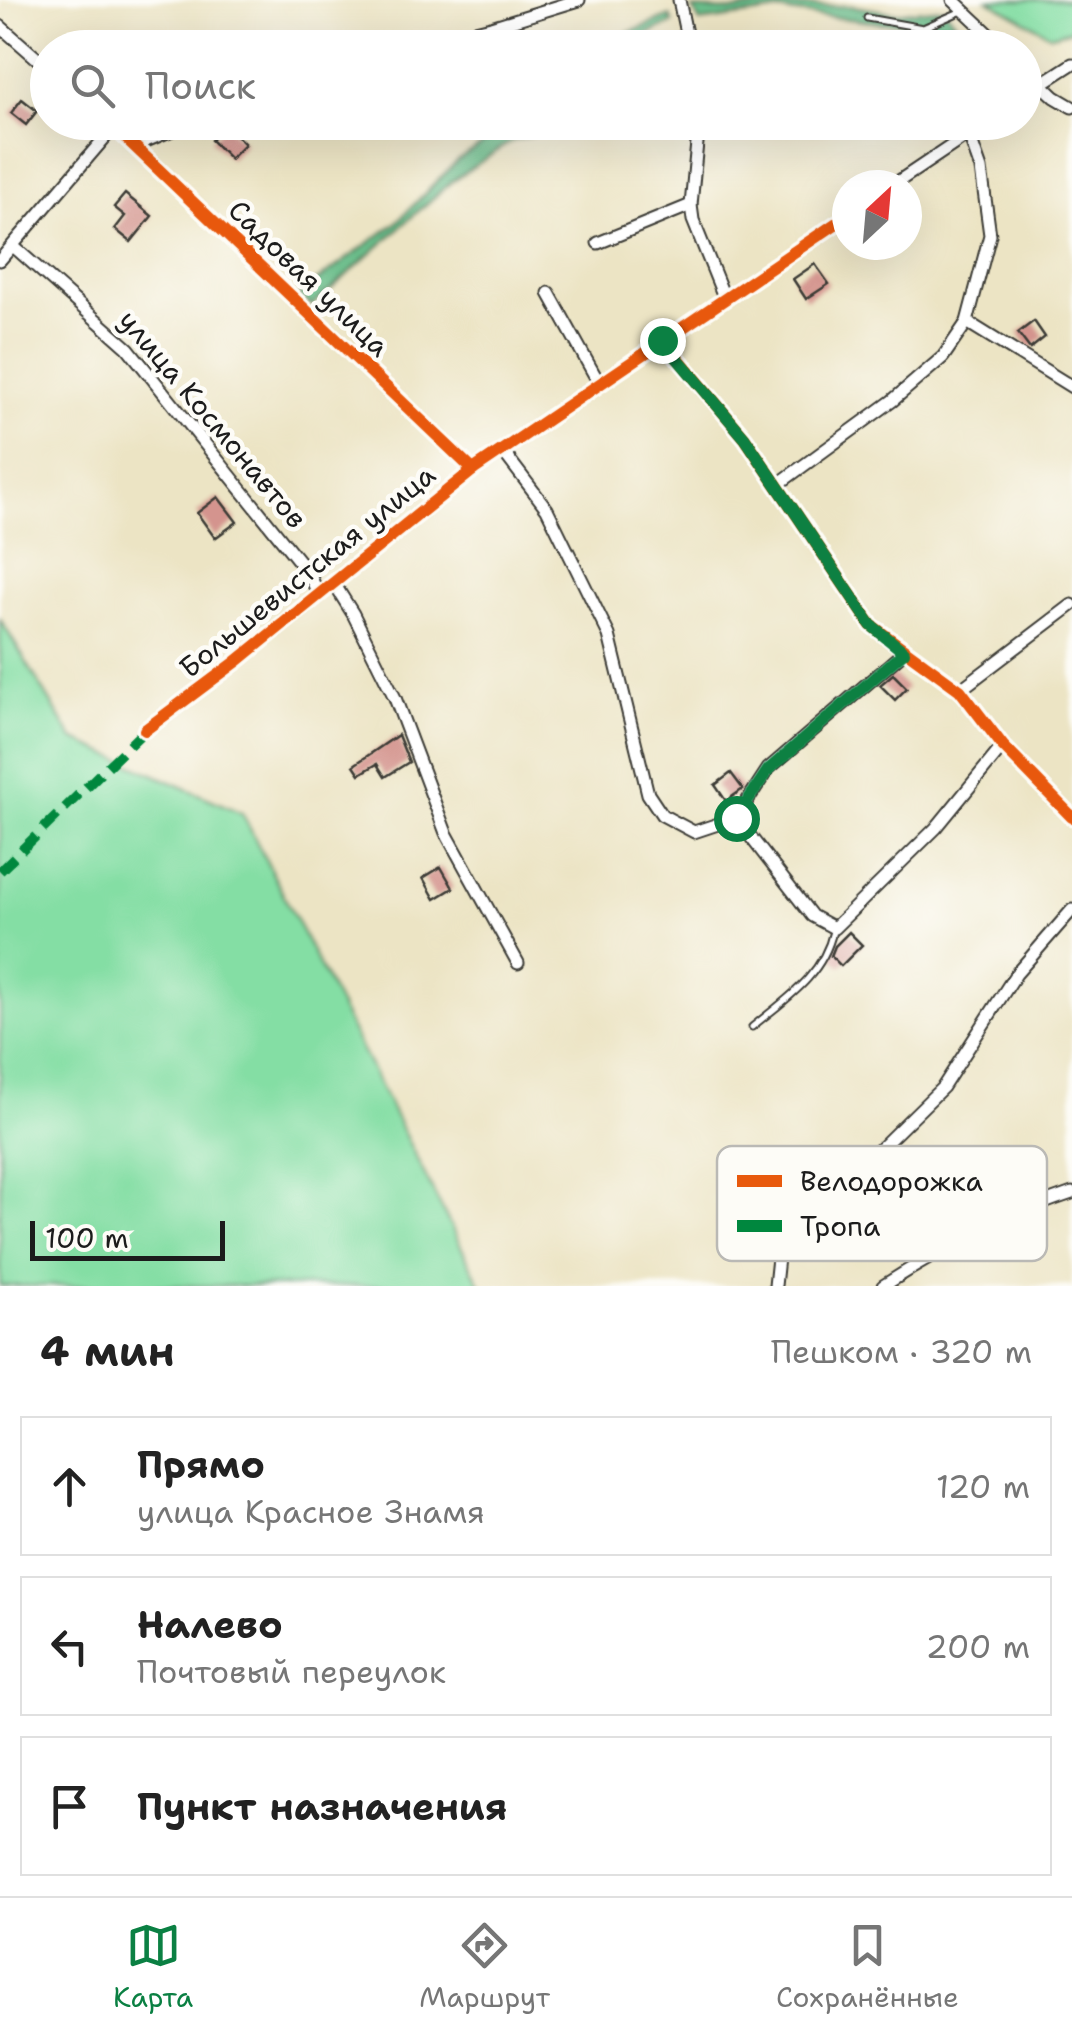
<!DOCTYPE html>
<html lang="ru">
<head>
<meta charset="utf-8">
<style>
	:root { --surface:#fff; --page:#f2f2f2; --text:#222; --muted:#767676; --line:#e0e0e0; --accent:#0b8043 }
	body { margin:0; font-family:"Shantell Sans",sans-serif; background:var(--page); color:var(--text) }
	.compass { position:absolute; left:832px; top:170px; width:90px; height:90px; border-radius:50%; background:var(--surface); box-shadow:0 10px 40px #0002; rotate:26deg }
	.scale { position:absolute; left:30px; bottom:25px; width:195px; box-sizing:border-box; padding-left:10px; border:5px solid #1c1c1c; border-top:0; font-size:28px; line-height:35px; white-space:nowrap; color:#1c1c1c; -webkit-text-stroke:8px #fdfcf7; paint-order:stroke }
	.stop { position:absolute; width:30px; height:30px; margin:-22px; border:8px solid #0b8043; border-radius:50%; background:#fff }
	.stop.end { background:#0b8043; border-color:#fff; box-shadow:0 2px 10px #0008 }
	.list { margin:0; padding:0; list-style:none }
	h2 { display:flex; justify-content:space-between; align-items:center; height:130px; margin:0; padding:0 40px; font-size:42px }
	h2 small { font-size:32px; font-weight:400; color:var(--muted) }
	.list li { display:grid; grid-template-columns:65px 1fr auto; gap:30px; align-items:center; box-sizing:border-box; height:140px; margin:0 20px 20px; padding:0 20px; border:2px solid var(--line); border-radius:0px }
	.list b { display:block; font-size:38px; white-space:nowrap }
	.list p { margin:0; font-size:32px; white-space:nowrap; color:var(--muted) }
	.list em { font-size:32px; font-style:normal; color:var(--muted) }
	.icon { flex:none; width:55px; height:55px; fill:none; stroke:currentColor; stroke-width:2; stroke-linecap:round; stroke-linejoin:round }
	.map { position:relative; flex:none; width:1072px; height:1286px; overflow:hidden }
	.search { position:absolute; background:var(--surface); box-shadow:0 10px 40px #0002; left:30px; right:30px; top:30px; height:110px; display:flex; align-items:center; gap:25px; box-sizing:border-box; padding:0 35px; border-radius:55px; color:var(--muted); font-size:38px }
	.sheet { height:610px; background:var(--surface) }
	nav { display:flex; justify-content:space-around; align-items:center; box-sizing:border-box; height:140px; border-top:2px solid var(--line); background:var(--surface); font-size:28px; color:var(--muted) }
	nav a { display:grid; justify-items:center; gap:5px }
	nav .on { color:var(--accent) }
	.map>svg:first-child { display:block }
	.green { fill:#84dea4; stroke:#507d60; stroke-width:2.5 }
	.forest { fill:#6bbd8a; stroke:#446c53; stroke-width:2.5 }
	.building { fill:#d4948e }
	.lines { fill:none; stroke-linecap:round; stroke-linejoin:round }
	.service-casing { stroke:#3b3a35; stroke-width:9 }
	.minor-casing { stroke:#3b3a35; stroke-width:15 }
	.service { stroke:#fff; stroke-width:5 }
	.minor { stroke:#fff; stroke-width:11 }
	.quiet { stroke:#00873e; stroke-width:10; stroke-dasharray:20 10; stroke-linecap:butt }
	.cycleway-casing { stroke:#fdfcf7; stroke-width:19 }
	.cycleway { stroke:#e8590c; stroke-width:12 }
	.route { stroke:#0b8043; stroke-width:12 }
	.labels { text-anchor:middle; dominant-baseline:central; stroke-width:9; stroke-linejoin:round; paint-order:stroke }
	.street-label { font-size:28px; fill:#1c1c1c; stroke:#fdfcf7 }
	.key { fill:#fdfcf7; stroke:#bab9b5; stroke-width:2.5 }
	.key-label { font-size:28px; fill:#1c1c1c }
</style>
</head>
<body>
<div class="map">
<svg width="1072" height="1286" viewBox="0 0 1072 1286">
	<rect width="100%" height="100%" fill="#fdfcf7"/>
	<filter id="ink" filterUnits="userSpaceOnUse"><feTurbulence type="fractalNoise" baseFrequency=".01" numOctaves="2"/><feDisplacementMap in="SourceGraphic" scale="20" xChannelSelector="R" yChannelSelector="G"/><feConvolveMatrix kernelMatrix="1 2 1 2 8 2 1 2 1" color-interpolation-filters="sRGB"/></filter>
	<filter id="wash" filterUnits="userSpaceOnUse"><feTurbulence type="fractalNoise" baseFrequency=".0048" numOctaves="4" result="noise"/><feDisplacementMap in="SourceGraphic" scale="40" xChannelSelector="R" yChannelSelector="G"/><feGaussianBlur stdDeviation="2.25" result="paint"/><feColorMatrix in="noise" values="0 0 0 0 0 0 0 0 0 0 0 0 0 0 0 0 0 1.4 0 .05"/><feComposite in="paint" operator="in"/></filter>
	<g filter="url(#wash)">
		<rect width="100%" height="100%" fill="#ece4c4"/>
		<g class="green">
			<path d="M988 0H1072V30L1051 35Z"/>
			<path d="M0 619 73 739 242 813 481 1286H0Z"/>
		</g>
		<g class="forest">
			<path d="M766 6H853L896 13 944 8 956 23H882L778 11 700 22 693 9 731 11Z"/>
			<path d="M670 16 673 23 618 47H604L605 42Z"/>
			<path d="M545 123H564L558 128 512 141 452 181 312 306 298 295 397 222 457 161 504 130Z"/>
		</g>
		<g id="blocks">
			<g class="building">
				<path d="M22 99 37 111 26 125 11 113Z"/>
				<path d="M226 125 245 144 230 159 211 140Z"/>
				<path d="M125 194 152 216 131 242 115 229 125 216 114 207Z"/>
				<path d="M815 264 829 284 806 299 793 279Z"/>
				<path d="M1034 321 1045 337 1030 349 1018 333Z"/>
				<path d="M218 497 237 522 215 538 197 513Z"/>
				<path d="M893 674 907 688 895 700 880 685Z"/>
				<path d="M398 735 409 762 385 777 377 764 360 774 354 765Z"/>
				<path d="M731 773 743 789 726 801 715 785Z"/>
				<path d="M441 867 453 888 435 899 423 878Z"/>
				<path d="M849 932 862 945 841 966 831 956 835 946Z"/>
			</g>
		</g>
	</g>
	<g filter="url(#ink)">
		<use href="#blocks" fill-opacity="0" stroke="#3b3a35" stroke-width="2.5"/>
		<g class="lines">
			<defs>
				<g id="service">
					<path d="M867 18 923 28 962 11"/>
					<path d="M752 1027C786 999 823 976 833 931"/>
				</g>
				<g id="minor">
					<path d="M679 0 689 48"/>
					<path d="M953 0 1004 48"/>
					<path d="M0 26 48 68"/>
					<path d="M407 48 491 27 579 0"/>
					<path d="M1024 68 1055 97 1072 107"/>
					<path d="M1024 95 1072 64"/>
					<path d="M109 122 473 470"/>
					<path d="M699 122 691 205 693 220 724 297"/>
					<path d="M134 146 191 122"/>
					<path d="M893 185 987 122"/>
					<path d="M598 243 691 205"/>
					<path d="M13 246 128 348 310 575 318 594"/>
					<path d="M0 260 114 127"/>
					<path d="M549 293 599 383"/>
					<path d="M967 322 1072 387"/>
					<path d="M662 339 745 438 871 625 960 690 1003 746 1072 817"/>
					<path d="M502 450 547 509 609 635 648 794 662 815 694 832 736 818"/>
					<path d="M777 485 892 401 943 357 967 322 990 235 981 169 969 135"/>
					<path d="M333 582 353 614 395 698 446 833 518 963"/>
					<path d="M960 690 1072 605"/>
					<path d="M145 730 236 662 473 470 847 216"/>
					<path d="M736 818 812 916 834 928 936 828 1003 746"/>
					<path d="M736 818 768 769 904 652"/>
					<path d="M775 1286 779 1248 943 1087 1016 974 1072 910"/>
					<path d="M883 1286C944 1247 1003 1216 1072 1193"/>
				</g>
			</defs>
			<use href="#service" class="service-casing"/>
			<use href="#minor" class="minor-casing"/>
			<use href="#service" class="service"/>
			<use href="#minor" class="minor"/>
			<path class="quiet" d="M0 871 145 730"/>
			<defs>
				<g id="cycleway">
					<path d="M109 122 473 470"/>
					<path d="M662 339 745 438 871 625 960 690 1003 746 1072 817"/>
					<path d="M145 730 236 662 473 470 847 216"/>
				</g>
			</defs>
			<use href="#cycleway" class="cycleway-casing"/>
			<use href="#cycleway" class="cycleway"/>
		</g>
	</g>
	<g class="lines" filter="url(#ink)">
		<path class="route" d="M662 340 745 438 871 625 904 652 768 770 736 818"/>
	</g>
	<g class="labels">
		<g class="street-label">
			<text transform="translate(309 278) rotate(44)">Садовая улица</text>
			<text transform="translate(213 419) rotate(50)">улица Космонавтов</text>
			<text transform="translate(307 571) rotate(-39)">Большевистская улица</text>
		</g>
	</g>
	<rect x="717" y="1146" width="330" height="115" rx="15" class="key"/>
	<rect x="737" y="1175" width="45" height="12" fill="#e8590c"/>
	<rect x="737" y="1220" width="45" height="12" fill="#00873e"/>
	<g class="key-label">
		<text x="800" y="1191">Велодорожка</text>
		<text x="800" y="1236">Тропа</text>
	</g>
</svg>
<svg class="compass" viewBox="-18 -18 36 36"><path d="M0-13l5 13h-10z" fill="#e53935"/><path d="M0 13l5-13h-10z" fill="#767676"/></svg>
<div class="scale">100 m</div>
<div class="stop" style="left:736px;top:818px"></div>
<div class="stop end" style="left:662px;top:340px"></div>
<div class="search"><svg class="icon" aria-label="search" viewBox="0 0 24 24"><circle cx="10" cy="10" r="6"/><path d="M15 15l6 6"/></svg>Поиск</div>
</div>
<section class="sheet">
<h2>4 мин<small>Пешком · 320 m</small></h2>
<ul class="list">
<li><svg class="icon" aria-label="ahead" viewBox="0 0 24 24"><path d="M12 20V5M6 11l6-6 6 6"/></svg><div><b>Прямо</b><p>улица Красное Знамя</p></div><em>120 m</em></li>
<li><svg class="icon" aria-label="left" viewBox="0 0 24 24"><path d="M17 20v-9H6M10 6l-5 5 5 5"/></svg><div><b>Налево</b><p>Почтовый переулок</p></div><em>200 m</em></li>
<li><svg class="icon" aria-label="arrive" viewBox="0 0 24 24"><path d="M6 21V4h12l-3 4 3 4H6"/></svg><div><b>Пункт назначения</b></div></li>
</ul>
</section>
<nav>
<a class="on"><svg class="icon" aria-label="map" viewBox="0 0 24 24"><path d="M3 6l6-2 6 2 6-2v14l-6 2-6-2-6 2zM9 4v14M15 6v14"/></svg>Карта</a>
<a><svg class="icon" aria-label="directions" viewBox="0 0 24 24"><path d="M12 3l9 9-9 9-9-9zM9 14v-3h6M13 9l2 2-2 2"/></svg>Маршрут</a>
<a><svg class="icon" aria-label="saved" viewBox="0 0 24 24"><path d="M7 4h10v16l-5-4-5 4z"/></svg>Сохранённые</a>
</nav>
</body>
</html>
